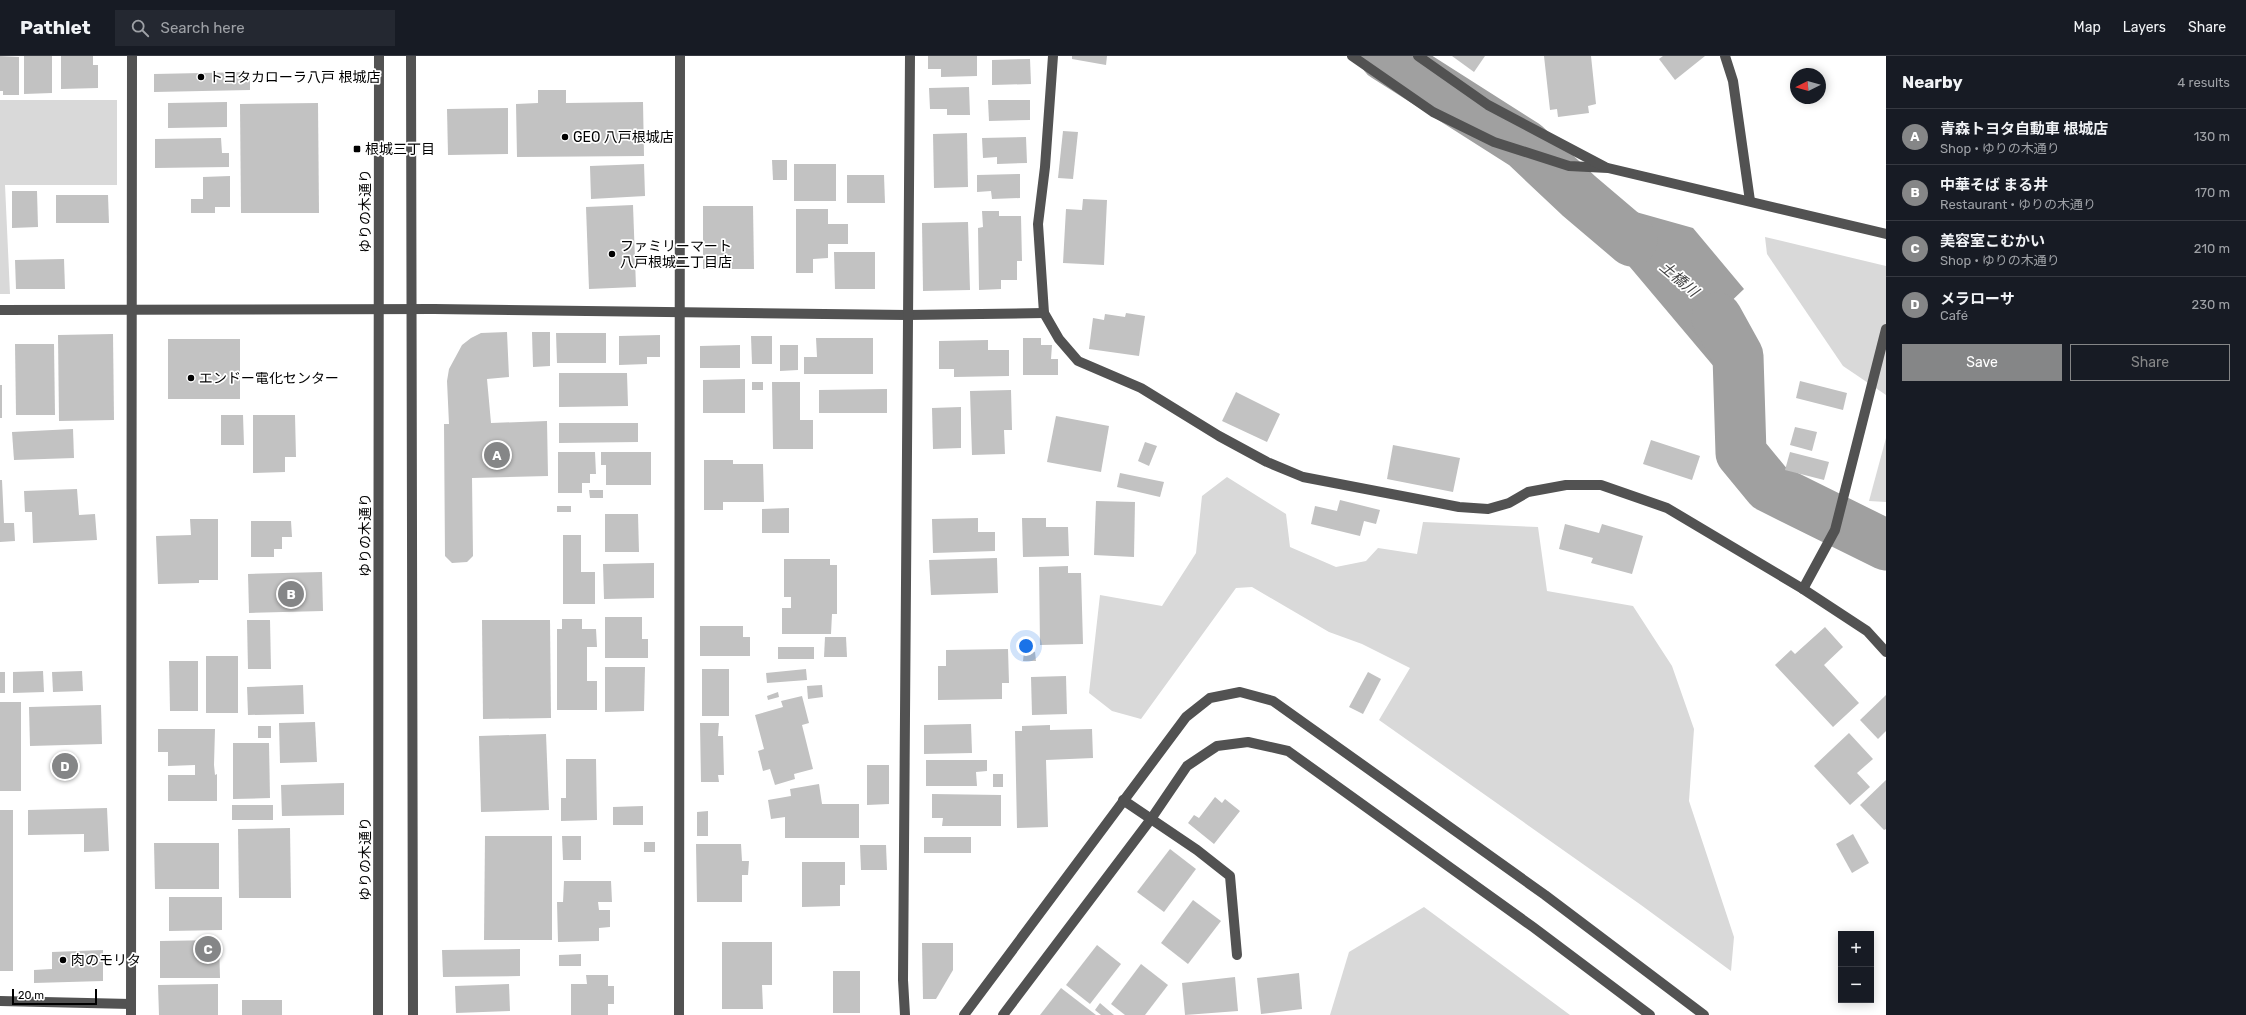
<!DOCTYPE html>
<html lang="en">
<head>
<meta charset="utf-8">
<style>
	:root { --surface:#171b24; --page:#242831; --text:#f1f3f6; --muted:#9ea1a6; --line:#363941; --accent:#858687 }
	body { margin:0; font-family:Rubik,"Noto Sans JP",sans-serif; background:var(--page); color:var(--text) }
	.controls { position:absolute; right:12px; bottom:12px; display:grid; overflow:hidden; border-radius:0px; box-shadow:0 2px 10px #0003 }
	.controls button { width:36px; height:36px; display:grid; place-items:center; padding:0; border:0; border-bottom:1px solid var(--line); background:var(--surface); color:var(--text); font:20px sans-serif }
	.compass { position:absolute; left:1790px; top:12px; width:36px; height:36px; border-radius:50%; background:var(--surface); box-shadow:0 2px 10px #0003; rotate:265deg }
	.scale { position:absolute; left:12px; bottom:10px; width:85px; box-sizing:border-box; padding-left:4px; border:2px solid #000; border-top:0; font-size:11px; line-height:14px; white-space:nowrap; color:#000; -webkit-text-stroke:3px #fff; paint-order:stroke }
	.you { position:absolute; left:1026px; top:590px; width:14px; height:14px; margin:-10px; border:3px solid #fff; border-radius:50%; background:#1a73e8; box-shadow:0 0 0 6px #1a73e833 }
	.badge { display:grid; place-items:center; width:26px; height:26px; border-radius:50%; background:var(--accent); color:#fff; font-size:13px; font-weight:700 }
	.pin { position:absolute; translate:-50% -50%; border:2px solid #fff; box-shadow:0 1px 4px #0006 }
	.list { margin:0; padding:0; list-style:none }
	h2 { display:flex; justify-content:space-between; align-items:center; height:52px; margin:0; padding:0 16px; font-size:17px }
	h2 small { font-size:13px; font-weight:400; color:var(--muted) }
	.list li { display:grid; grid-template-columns:26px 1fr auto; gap:12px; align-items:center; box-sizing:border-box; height:56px; padding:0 16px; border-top:1px solid var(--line) }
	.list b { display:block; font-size:15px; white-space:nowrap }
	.list p { margin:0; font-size:13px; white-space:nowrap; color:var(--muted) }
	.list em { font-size:13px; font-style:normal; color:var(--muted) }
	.actions { display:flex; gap:8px; padding:12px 16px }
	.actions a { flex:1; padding:9px 0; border:1px solid var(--accent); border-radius:0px; text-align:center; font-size:14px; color:var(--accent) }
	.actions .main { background:var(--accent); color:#fff }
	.icon { flex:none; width:22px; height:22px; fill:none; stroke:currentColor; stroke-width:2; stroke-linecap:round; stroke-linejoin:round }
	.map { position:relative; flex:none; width:1886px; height:959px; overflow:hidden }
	header { display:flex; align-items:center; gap:24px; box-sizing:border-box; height:56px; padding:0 20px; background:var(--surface); border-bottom:1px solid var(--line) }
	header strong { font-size:19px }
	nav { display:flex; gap:22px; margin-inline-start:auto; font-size:14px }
	.search { width:280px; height:36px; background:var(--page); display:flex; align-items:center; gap:10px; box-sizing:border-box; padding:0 14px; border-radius:0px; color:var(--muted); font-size:15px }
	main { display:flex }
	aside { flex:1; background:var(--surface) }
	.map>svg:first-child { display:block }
	.green { fill:#d9d9d9 }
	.water { fill:#a0a0a0 }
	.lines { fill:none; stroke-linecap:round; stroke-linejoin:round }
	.river { stroke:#a0a0a0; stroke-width:51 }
	.building { fill:#c2c2c2 }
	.minor { stroke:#525252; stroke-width:10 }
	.poi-dot { fill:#000; stroke:#fff; stroke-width:1.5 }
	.labels { text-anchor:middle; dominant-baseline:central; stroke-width:3.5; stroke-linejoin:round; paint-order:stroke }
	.poi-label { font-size:14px; fill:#000; stroke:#fff; text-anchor:start }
	.street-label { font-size:14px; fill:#000; stroke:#fff }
	.water-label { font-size:15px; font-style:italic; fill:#414141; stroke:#fff }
</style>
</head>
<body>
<header>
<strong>Pathlet</strong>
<div class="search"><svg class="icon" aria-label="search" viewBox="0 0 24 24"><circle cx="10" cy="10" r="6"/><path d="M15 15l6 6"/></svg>Search here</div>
<nav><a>Map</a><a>Layers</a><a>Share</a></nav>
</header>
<main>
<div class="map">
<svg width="1886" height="959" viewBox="0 0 1886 959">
	<rect width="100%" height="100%" fill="#fff"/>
	<g class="green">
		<path d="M0 44H117V129H5L10 238H0Z"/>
		<path d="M1765 181 1886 210V339L1843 310 1767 198Z"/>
		<path d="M1886 382V446L1869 445Z"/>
		<path d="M1227 421 1286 458 1290 491 1336 511 1366 505 1378 492 1417 498 1423 466 1538 471 1547 535 1633 550 1672 610 1694 673 1689 745 1734 881 1731 915 1641 849 1379 664 1410 612 1362 588 1329 576 1252 531 1236 532 1141 663 1112 655 1089 637 1100 539 1162 550 1196 497 1202 440Z"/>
		<path d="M1424 851 1570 959H1330L1349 896Z"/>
	</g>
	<path class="water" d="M1579 140 1693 172 1744 233 1722 254 1751 297 1744 320 1738 326 1726 325 1576 147Z"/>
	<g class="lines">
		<g class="river">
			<path d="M1385 0 1525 89 1579 140 1632 185"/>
			<path d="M1717 262 1738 300 1741 397 1769 431 1886 489"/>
		</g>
	</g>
	<g class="building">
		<path d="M0 0 19 1V39H3V35H0Z"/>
		<path d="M24 0H52V37L24 38Z"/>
		<path d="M61 0H93V9H98V32L61 33Z"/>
		<path d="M928 0H977V20L941 21V13H928Z"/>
		<path d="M1072 0H1107L1106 9 1072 3Z"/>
		<path d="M1452 0H1485L1474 16Z"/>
		<path d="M1544 0H1591L1596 48 1588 50 1589 57 1558 61 1557 53 1550 54Z"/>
		<path d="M1663 0H1705L1675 24 1659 3Z"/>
		<path d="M1030 3 1031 28 992 29V4Z"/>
		<path d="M250 16V34L154 36V18Z"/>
		<path d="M969 31 970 59H947V53H930L929 32Z"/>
		<path d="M538 34H566V47L643 46 644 100 517 101 516 48 538 47Z"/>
		<path d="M988 44H1030V64L989 65Z"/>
		<path d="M227 46V71L168 72V47Z"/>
		<path d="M318 47 319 157H241L240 48Z"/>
		<path d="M508 52V98L448 99 447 53Z"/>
		<path d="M1063 75 1078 76 1073 123 1058 122Z"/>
		<path d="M967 77 968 131 934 132 933 78Z"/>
		<path d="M1026 81 1027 107 997 108V101L983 102 982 82Z"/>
		<path d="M221 82 222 97H229V111L155 112V83Z"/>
		<path d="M772 104H787V124H773Z"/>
		<path d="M644 108 645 140 591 143 590 110Z"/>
		<rect x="794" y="108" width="42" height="37"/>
		<path d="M1020 118V142L992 143 991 135 977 136V119Z"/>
		<path d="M847 119H884L885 147H847Z"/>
		<path d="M230 120V151H215V157H191V143H203V121Z"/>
		<path d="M12 135H37L38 171 12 172Z"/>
		<path d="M56 139H108L109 167H56Z"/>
		<path d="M1083 143 1107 144 1104 209 1063 207 1066 153 1082 154Z"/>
		<path d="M633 149 636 231 589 233 586 151Z"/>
		<path d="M703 150H753L754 213H703Z"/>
		<path d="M796 153H828V168H848V188H828V202L813 203V217H796Z"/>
		<path d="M982 155H999V160H1021L1022 205H1017V224H1001V233L979 234 978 172 983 171Z"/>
		<path d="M968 166 970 234 923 235 922 167Z"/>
		<path d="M834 196H875V233H835Z"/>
		<path d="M64 203 65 233H16L15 204Z"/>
		<path d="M1126 257 1145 260 1139 300 1089 293 1093 262 1104 264 1105 258 1125 261Z"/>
		<path d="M507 276 509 321 487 323 491 367 547 365 548 420 472 422 473 500 467 506 452 507 445 500 444 368H449L447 325 449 313 462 289 471 282 481 277Z"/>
		<path d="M532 276H550V310L533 311Z"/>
		<path d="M556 277H606V307H557Z"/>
		<path d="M113 278 114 364 59 365 58 279Z"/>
		<path d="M660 279V301H647V308L619 309V280Z"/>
		<path d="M751 280H772V308H752Z"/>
		<path d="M816 282H873V318H804V301H817Z"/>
		<path d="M1023 282H1041V289H1052L1051 303H1058V319H1023Z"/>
		<rect x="168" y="283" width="72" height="60"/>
		<path d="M988 284V294H1009V320L954 321V313H939V285Z"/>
		<path d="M15 288H54L55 359H16Z"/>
		<path d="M740 289V312H700V290Z"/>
		<path d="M780 289H798V314L780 315Z"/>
		<path d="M559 317H627L628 350 559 351Z"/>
		<path d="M745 323V357H703V324Z"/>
		<path d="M1800 325 1847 337 1843 354 1796 342Z"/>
		<rect x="752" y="326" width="11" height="8"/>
		<path d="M772 326H800V364H813V393H773Z"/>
		<rect x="0" y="329" width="2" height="33"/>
		<path d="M887 333V357H819V334Z"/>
		<path d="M1011 334 1012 374H1004L1005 398 972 399 970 335Z"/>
		<path d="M1236 336 1280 358 1267 386 1222 365Z"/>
		<path d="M961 351V392L933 393 932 352Z"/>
		<path d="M221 359H243L244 389H221Z"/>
		<path d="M253 359H295L296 401H285V416L253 417Z"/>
		<path d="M1056 360 1109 370 1101 416 1047 406Z"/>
		<path d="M559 367H638V386L559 387Z"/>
		<path d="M1795 371 1817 376 1812 395 1790 389Z"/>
		<path d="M73 373 74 402 14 404 12 376Z"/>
		<path d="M1651 384 1700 400 1692 424 1643 408Z"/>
		<path d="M1145 386 1157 390 1149 410 1138 405Z"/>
		<path d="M1393 389 1460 402 1453 436 1387 423Z"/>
		<path d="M558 396H595L596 418H590V427H582V437H558Z"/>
		<path d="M601 396H651V429H606V409H601Z"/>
		<path d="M1790 396 1829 406 1824 424 1785 414Z"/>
		<path d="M704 404H733V408H763L764 446H723V454H704Z"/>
		<path d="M1120 417 1164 426 1160 441 1117 431Z"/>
		<path d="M0 424H2L4 467H14L15 485 0 486Z"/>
		<path d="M77 433 79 459 95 458 97 484 33 487 32 456H25L24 435Z"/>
		<path d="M589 434H603V442H590Z"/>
		<path d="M1340 444 1380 454 1376 468 1364 465 1360 480 1311 468 1315 450 1337 455Z"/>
		<path d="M1096 445 1135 446 1134 501 1094 499Z"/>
		<rect x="557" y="450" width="14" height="6"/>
		<path d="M789 452V477H762V453Z"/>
		<path d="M605 458H638L639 496H605Z"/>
		<path d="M978 462V476H995V495L933 497 932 463Z"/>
		<path d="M1022 462H1046V471H1068L1069 500 1023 501Z"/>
		<path d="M190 463H218V524H199V527L158 528 156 480 191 479Z"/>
		<path d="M251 465H291L292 481H282V493H274V501H251Z"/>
		<path d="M1565 468 1599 477 1602 468 1643 480 1632 518 1591 507 1593 502 1559 493Z"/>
		<path d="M563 479H581V516H595V548H563Z"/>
		<path d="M997 502 998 537 931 539 929 504Z"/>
		<path d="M784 503H830V509H837V558H832L831 578H782V552H791V541H784Z"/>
		<path d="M654 507V542L604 543 603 508Z"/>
		<path d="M1068 510V517H1081L1083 588 1040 589 1039 511Z"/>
		<path d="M322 516 323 555 249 557 248 518Z"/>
		<path d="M605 561H642V583H648V602H605Z"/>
		<path d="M562 563H582V573H596L597 591H587V625H597V654H557V573H562Z"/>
		<path d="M247 564H270L271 613H248Z"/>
		<path d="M482 564H550L551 662 483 663Z"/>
		<path d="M700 570H743V581H750V600H700Z"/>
		<path d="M1825 571 1843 591 1824 609 1859 647 1833 671 1775 609 1791 594 1795 598Z"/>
		<path d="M825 581H846L847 601H824Z"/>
		<rect x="778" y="591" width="36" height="12"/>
		<path d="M1008 593 1009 627H1002V643L938 644V610H946V594Z"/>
		<path d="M1024 596H1035L1036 605H1023Z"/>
		<rect x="206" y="600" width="32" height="57"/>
		<path d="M169 605H198V655H170Z"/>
		<path d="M605 611H645L644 655 605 656Z"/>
		<rect x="702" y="613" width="27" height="47"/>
		<path d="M806 613 807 624 767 627 766 617Z"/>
		<path d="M43 615 44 636 13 637V616Z"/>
		<path d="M82 615 83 635 53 636 52 616Z"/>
		<rect x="0" y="616" width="5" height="21"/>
		<path d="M1368 616 1381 623 1363 658 1349 651Z"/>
		<path d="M1066 620 1067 658 1032 659 1031 621Z"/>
		<path d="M303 629 304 658 248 659 247 631Z"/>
		<path d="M822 629 823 641 808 643 807 630Z"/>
		<path d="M778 636 779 641 768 644 767 640Z"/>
		<path d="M1886 639V675L1878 683 1860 664Z"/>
		<path d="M802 640 809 667 802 669 813 713 794 718 795 723 775 729 770 713 763 715 758 695 764 693 755 659 783 651 781 645Z"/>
		<rect x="0" y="646" width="21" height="89"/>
		<path d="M101 649 102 688 30 690 29 651Z"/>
		<path d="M315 666 317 706 280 707 279 667Z"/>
		<path d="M700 667H719L718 680H723L724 719H718L719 726H701Z"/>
		<path d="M971 668 972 697 924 698V669Z"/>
		<path d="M1050 669V674L1092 673 1093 702 1046 704 1048 771 1017 772 1015 675H1022V670Z"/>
		<rect x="258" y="670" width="13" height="12"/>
		<path d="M158 673H215L214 709 215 719 217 718V745H168V719H195V709L168 710V696H158Z"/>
		<path d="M1849 677 1873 703 1857 717 1870 731 1850 749 1814 710Z"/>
		<path d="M546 678 549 754 481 756 479 680Z"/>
		<path d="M233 687H269L270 742 233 743Z"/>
		<path d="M566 703H596L597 764 561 765V742H566Z"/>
		<path d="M926 704H987V715L976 716 977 730H926Z"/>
		<path d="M867 709H889V748L867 749Z"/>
		<rect x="993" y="718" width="10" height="13"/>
		<path d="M1886 724V773L1884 774 1860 749Z"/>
		<path d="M344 727V759L282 760 281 729Z"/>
		<path d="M819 728 822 748H859V782H785V761L771 763 768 744 791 740 790 733Z"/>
		<path d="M932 738 1001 739V770H942L943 762H932Z"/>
		<path d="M1215 741 1222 747 1225 743 1240 755 1214 788 1188 767 1194 759 1199 762Z"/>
		<rect x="232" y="749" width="41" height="15"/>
		<path d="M643 750V769H613V751Z"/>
		<path d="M107 752 109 795 84 796V778L28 779V754Z"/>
		<rect x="0" y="754" width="13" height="161"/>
		<path d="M708 755V780H697V756Z"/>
		<path d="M290 772 291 842H239L238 773Z"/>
		<path d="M1853 778 1869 807 1852 817 1836 788Z"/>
		<path d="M485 780H552V884H484Z"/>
		<path d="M562 780H581V804H563Z"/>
		<rect x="924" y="781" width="47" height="16"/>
		<rect x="644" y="786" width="11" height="10"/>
		<path d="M154 787H219V833H155Z"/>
		<path d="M696 788H741L742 805H749L748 819H742V846H697Z"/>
		<path d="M860 789H886L887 814H861Z"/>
		<path d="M1170 793 1196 813 1164 856 1137 836Z"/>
		<path d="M802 806H845V829H840V850L802 851Z"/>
		<path d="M564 825H611L612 846H598L599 854H610V871L599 872V885L558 886 557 846H563Z"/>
		<path d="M169 841H222V874L169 875Z"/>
		<path d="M1193 844 1221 865 1188 908 1161 887Z"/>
		<path d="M219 884 220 922H160V885Z"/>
		<path d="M722 886H772V929H762L763 953H722Z"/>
		<path d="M922 887H953V914L936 943H923Z"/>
		<path d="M1097 889 1121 908 1090 948 1066 929Z"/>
		<path d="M520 893V920L443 921 442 894Z"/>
		<path d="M103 894V925L34 927V914L52 913V896Z"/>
		<path d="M581 898V910H559V899Z"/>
		<path d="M1141 908 1168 929 1145 959H1125L1111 948Z"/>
		<rect x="833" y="915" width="27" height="42"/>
		<path d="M1299 917 1302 953 1261 958 1257 922Z"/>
		<path d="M586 919H608V930H614V948H608V959H571V928H587Z"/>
		<path d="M1235 921 1238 955 1185 959 1182 927Z"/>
		<path d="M218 928V959H159L158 929Z"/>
		<path d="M509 928 510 955 456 957 455 930Z"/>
		<path d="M1061 932 1096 959H1040Z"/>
		<rect x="242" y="944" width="40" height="15"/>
		<path d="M1100 947 1114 959H1101L1095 954Z"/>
	</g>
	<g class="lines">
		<g class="minor">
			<path d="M411 0 413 959"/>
			<path d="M1053 0 1045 111 1038 168 1044 257 1059 283 1078 305 1141 332 1219 380 1267 406 1303 421 1459 451 1488 453 1509 447 1528 436 1566 429H1601L1667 452 1803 533 1867 575 1886 596"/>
			<path d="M1352 0 1433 56 1494 86 1569 110 1608 112 1886 178"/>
			<path d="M1418 0 1488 49 1605 111"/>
			<path d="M1725 0 1733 25 1750 145"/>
			<path d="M0 254 434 253 907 259 1044 257"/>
			<path d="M1803 533 1835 474 1886 273"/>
			<path d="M1123 744 1197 794 1230 820 1237 899"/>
			<path d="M0 945 131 948"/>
			<path d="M131 959 132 0"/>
			<path d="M378 959 379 0"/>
			<path d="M679 959 680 0"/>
			<path d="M905 959 903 924 910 0"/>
			<path d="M964 959 1186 661 1210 642 1240 636 1273 645 1545 839 1704 959"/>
			<path d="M1003 959 1151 763 1187 710 1217 690 1248 686 1288 695 1533 871 1650 959"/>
		</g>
	</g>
	<g class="poi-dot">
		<circle cx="201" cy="21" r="4"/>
		<circle cx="565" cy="81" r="4"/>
		<rect x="353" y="89" width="8" height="8" rx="2"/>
		<circle cx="612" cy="198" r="4"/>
		<circle cx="191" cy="322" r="4"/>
		<circle cx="63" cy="904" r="4"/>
	</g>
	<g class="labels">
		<g class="poi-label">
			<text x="209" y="21">トヨタカローラ八戸 根城店</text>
			<text x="573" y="81">GEO 八戸根城店</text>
			<text x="365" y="93">根城三丁目</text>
			<text x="620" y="190">ファミリーマート<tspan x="620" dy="16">八戸根城二丁目店</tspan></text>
			<text x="199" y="322">エンドー電化センター</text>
			<text x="71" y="904">肉のモリタ</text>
		</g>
		<g class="street-label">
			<text transform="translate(365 155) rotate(-90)">ゆりの木通り</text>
			<text transform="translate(365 479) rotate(-90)">ゆりの木通り</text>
			<text transform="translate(365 803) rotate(-90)">ゆりの木通り</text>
		</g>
		<g class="water-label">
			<text transform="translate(1679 223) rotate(40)">土橋川</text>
		</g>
	</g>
</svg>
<div class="controls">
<button>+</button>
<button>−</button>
</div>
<svg class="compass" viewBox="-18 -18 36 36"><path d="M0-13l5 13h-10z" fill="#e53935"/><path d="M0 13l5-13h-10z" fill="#9ea1a6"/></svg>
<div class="scale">20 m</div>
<div class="you"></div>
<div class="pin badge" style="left:497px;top:399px">A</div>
<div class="pin badge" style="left:291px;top:538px">B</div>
<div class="pin badge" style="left:208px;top:893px">C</div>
<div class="pin badge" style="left:65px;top:710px">D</div>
</div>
<aside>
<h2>Nearby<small>4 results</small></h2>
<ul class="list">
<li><span class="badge">A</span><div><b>青森トヨタ自動車 根城店</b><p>Shop · ゆりの木通り</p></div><em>130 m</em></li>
<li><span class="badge">B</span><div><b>中華そば まる井</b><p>Restaurant · ゆりの木通り</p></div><em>170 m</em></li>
<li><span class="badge">C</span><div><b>美容室こむかい</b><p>Shop · ゆりの木通り</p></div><em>210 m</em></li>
<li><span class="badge">D</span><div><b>メラローサ</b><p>Café</p></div><em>230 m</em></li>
</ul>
<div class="actions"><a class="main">Save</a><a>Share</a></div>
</aside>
</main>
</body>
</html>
